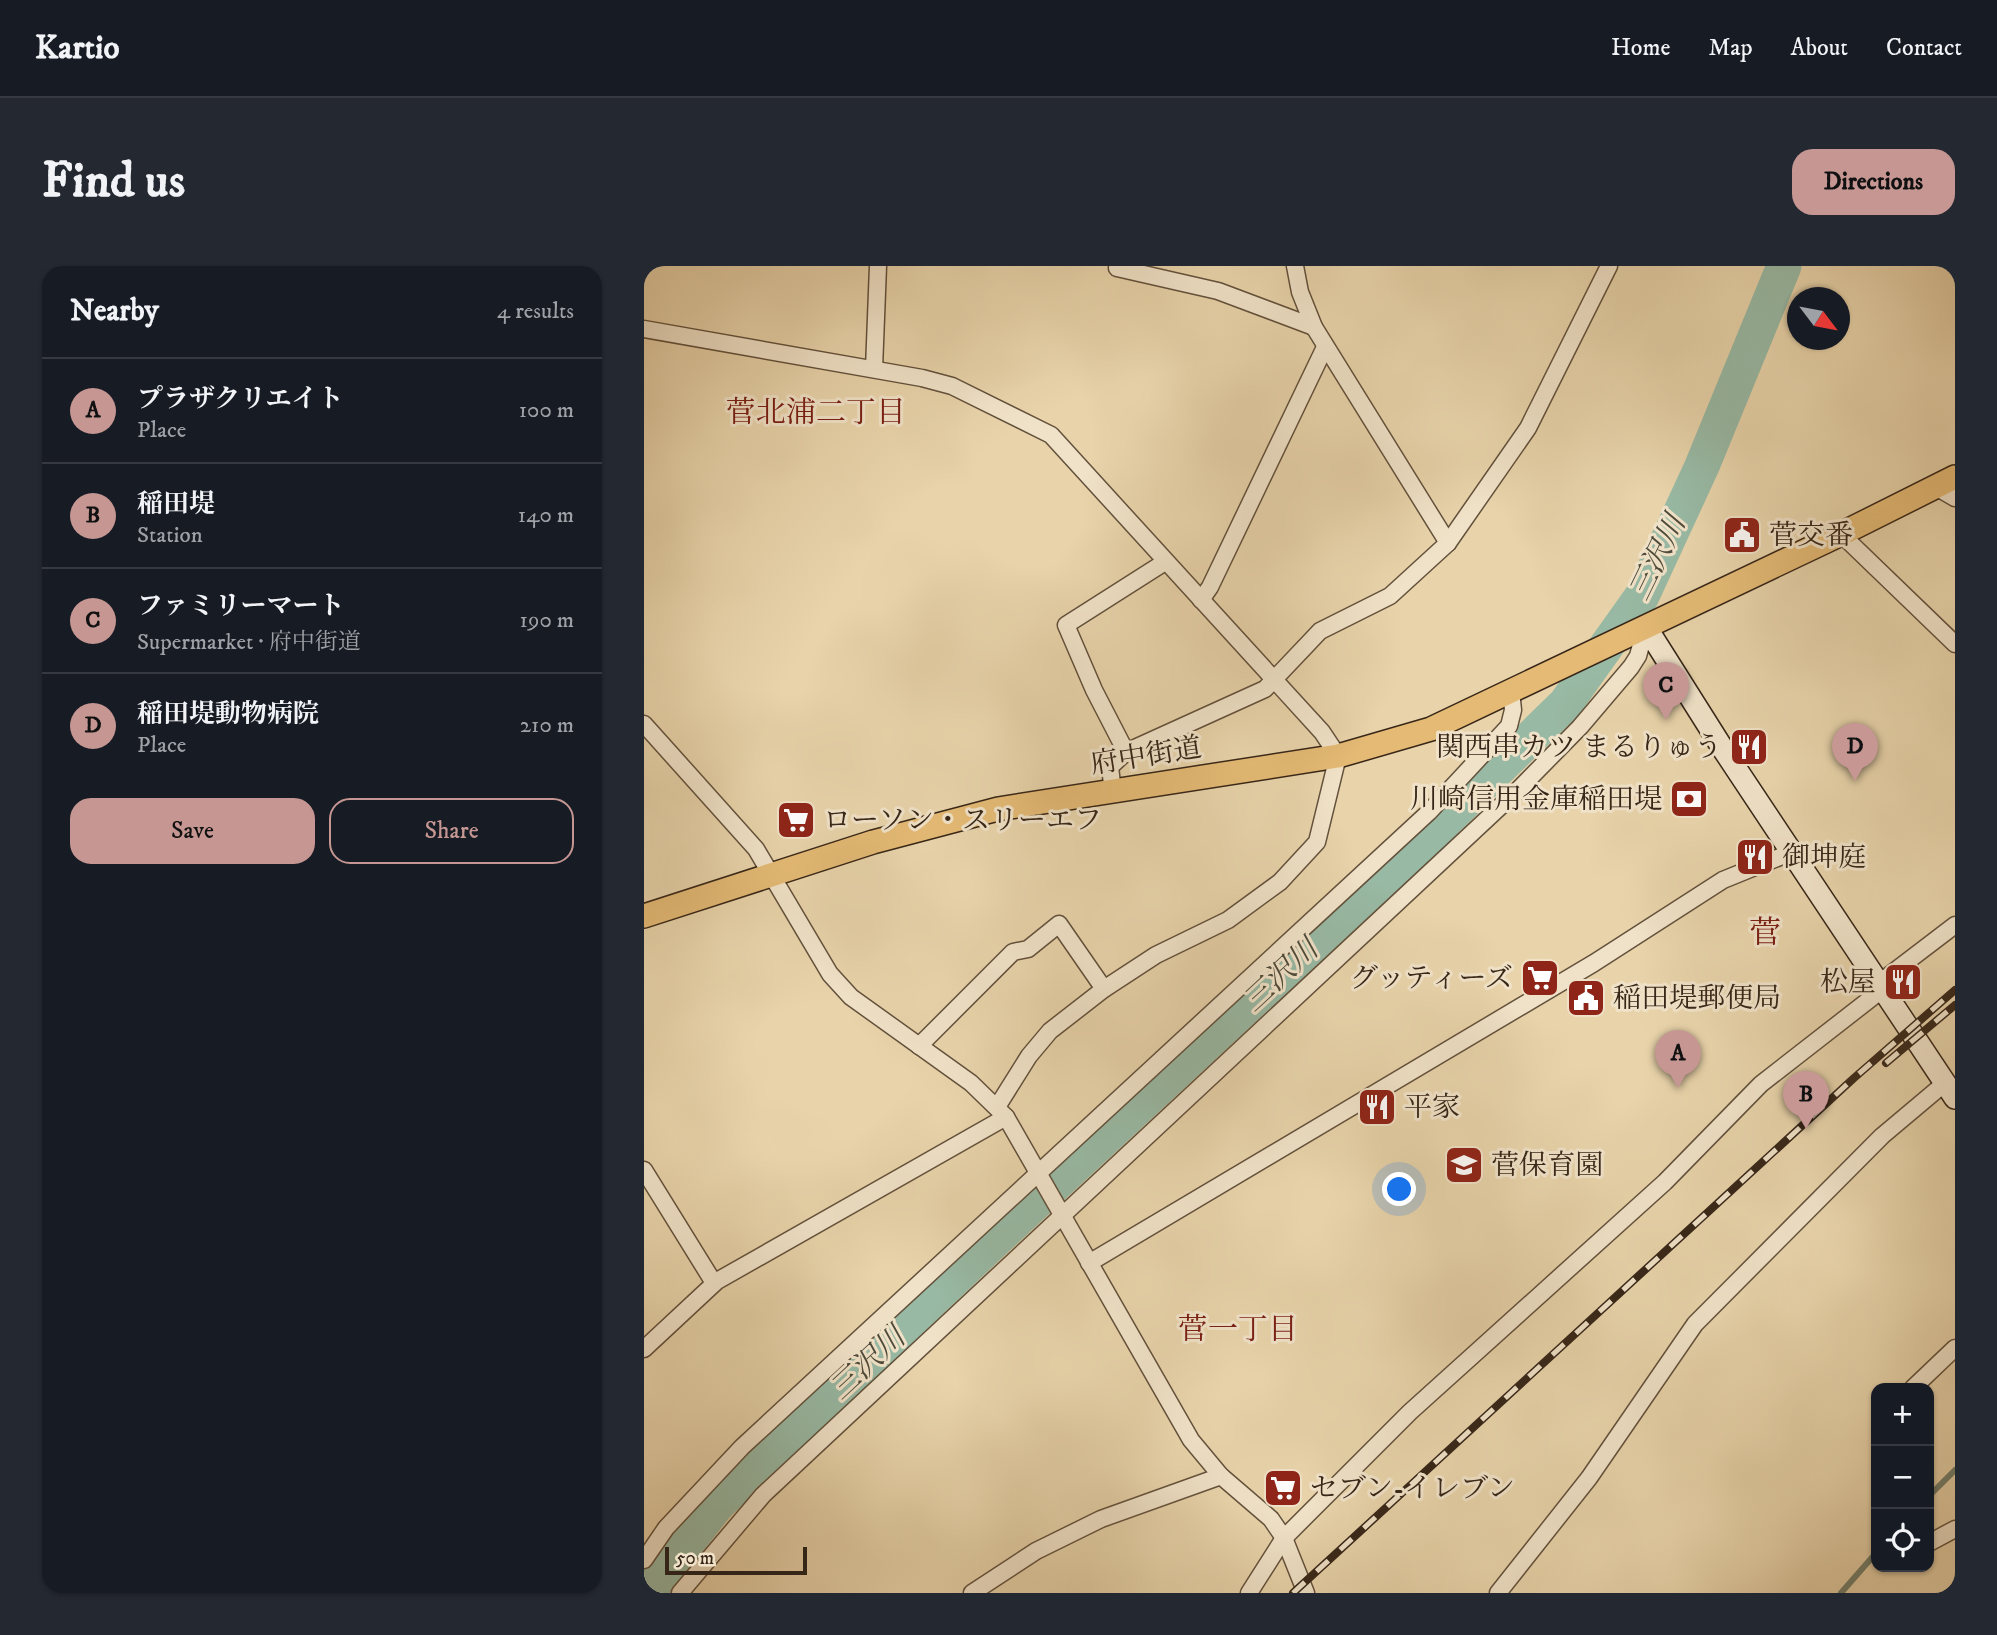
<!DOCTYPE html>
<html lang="en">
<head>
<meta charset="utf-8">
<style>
	:root { --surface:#171b24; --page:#242831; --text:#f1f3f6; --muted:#9ea1a6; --line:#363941; --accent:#c59692 }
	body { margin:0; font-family:"IM FELL DW Pica","Noto Serif JP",serif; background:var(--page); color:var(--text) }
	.controls { position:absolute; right:21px; bottom:21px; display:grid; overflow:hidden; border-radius:14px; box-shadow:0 2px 5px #0004 }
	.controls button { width:63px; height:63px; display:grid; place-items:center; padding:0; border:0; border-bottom:2px solid var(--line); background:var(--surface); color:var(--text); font:35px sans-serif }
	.compass { position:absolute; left:1143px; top:21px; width:63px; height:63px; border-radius:50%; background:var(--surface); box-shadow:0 2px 5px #0004; rotate:122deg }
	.scale { position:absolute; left:21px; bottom:18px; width:142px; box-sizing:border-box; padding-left:7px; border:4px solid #372618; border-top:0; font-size:19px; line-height:24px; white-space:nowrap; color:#372618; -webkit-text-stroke:5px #f0e2c8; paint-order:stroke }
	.you { position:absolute; left:756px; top:924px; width:24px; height:24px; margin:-18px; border:5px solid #fff; border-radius:50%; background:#1a73e8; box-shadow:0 0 0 10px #1a73e833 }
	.badge { display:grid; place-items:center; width:46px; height:46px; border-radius:50%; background:var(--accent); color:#111; font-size:23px; font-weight:700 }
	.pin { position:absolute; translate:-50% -58px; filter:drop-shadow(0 2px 4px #0008) }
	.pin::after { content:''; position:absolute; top:37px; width:24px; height:21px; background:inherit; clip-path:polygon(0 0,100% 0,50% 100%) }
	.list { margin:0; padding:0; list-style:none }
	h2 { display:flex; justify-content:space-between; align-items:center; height:91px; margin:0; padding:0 28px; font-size:30px }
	h2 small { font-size:23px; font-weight:400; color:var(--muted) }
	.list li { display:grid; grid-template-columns:46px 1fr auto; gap:21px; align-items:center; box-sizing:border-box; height:105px; padding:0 28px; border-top:2px solid var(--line) }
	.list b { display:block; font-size:26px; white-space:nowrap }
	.list p { margin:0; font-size:23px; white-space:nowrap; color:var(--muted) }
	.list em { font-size:23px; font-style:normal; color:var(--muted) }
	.actions { display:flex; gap:14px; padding:21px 28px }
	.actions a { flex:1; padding:16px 0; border:2px solid var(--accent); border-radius:21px; text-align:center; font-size:24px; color:var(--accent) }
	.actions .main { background:var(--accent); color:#111 }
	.icon { flex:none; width:38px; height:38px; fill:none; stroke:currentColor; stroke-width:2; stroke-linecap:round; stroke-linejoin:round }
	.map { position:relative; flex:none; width:1311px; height:1327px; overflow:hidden; border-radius:21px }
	header { display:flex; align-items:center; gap:42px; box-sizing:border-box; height:98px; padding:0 35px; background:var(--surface); border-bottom:2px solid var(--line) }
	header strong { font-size:33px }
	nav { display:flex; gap:38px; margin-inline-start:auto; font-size:24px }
	.intro { display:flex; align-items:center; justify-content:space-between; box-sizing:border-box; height:168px; padding:0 42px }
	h1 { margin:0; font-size:49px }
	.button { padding:18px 32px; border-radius:21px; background:var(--accent); color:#111; font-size:24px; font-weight:700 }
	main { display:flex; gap:42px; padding:0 42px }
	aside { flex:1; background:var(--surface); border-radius:21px; box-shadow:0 2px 5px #0004 }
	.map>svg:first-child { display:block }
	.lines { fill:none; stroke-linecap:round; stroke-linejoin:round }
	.stream { stroke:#717e6c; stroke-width:6 }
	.river { stroke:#98b9a4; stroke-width:35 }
	.street-casing { stroke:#63513c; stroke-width:19 }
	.secondary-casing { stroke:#372618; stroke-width:24 }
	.primary-casing { stroke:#372618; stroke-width:26 }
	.street { stroke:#f0e2c8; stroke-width:16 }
	.secondary { stroke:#f0e2c8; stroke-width:21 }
	.primary { stroke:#e4ba75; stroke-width:23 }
	.rail-casing { stroke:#372618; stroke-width:8 }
	.rail { stroke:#f0e2c8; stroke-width:5; stroke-dasharray:16; stroke-linecap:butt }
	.labels { text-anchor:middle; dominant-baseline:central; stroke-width:6; stroke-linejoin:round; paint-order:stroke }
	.poi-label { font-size:28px; fill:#372618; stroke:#f0e2c8; text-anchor:start }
	.street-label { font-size:28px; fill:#372618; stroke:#f0e2c8 }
	.neighbourhood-label { font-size:30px; fill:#7a1f14; stroke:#f0e2c8 }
	.water-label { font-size:30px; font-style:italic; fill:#4f4b3b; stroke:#f0e2c8 }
	.quarter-label { font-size:32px; fill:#7a1f14; stroke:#f0e2c8 }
</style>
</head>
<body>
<header>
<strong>Kartio</strong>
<nav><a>Home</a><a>Map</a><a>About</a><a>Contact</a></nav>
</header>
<div class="intro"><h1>Find us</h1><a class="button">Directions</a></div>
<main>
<aside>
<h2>Nearby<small>4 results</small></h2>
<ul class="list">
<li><span class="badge">A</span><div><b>プラザクリエイト</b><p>Place</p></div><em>100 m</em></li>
<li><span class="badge">B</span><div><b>稲田堤</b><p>Station</p></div><em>140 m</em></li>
<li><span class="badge">C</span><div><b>ファミリーマート</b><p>Supermarket · 府中街道</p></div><em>190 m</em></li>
<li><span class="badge">D</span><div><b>稲田堤動物病院</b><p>Place</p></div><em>210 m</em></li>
</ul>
<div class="actions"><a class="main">Save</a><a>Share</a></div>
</aside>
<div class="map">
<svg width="1311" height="1327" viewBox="0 0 1311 1327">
	<rect width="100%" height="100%" fill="#e8d3aa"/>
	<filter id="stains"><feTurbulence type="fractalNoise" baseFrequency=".00286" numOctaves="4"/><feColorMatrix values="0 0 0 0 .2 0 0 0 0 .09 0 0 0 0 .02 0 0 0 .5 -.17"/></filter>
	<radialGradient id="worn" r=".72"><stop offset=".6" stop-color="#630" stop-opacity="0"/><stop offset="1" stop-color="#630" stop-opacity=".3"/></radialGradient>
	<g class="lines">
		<g class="stream">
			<path d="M1285 1230 1311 1204"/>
			<path d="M1197 1327 1232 1287"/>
		</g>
		<path class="river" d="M4 1327 73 1239 345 980 786 570 922 437 998 330 1058 200 1140 0"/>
		<defs>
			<g id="street">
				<path d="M651 0 656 26 670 61 804 277"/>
				<path d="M473 2 574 25 670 61"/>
				<path d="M0 63 278 112 308 120 407 169 678 466 694 490 673 576 636 616 584 654 512 689 460 723 406 765 385 790 353 841"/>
				<path d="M230 103 234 0"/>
				<path d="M1292 221 1311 232"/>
				<path d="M1197 268 1311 378"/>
				<path d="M557 334 566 321 681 81"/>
				<path d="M0 458 112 583 186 708 207 731 327 817 362 851 547 1174 577 1210 627 1253 640 1272 662 1327"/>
				<path d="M482 486 450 424 422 359 521 296"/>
				<path d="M469 526 466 501 482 486 621 423 676 365 746 330 804 277 884 162 965 0"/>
				<path d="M1235 717 1311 659"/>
				<path d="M275 780 369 686 384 683 415 658 460 723"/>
				<path d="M0 904 70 1017"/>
				<path d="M445 997 950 697 1079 614 1148 586"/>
				<path d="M0 1083 73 1015 362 851"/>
				<path d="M1269 1122 1311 1082"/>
				<path d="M1285 1277 1311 1263"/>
				<path d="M0 1294 22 1262 98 1181 785 546 865 460 869 444 867 425"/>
				<path d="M36 1327 119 1229 874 524 936 461 987 401 994 390 1002 361"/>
				<path d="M328 1327 392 1285 457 1253 577 1210"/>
				<path d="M605 1327 640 1272 766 1146 1021 916 1117 818 1239 723"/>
				<path d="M854 1327 945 1212 1051 1058 1238 870 1301 817"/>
			</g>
			<path id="secondary" d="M1002 361 1079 483 1311 832"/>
			<path id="primary" d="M0 650 229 576 354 543 694 490 787 463 1197 268 1311 211"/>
		</defs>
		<use href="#street" class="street-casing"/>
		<use href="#secondary" class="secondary-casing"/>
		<use href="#primary" class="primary-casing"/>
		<use href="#street" class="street"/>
		<use href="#secondary" class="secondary"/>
		<use href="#primary" class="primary"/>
		<defs>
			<g id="rail">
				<path d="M1242 797 1311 739"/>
				<path d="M649 1327 1210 812 1311 724"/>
			</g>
		</defs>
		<use href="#rail" class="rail-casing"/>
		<use href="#rail" class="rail"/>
	</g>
	<defs>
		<symbol id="civic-square" viewBox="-11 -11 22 22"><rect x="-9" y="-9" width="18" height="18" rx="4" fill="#8f2418" stroke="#f0e2c8"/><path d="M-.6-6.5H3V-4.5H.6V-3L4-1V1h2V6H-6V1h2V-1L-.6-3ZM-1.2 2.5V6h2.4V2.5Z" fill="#fff"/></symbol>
		<symbol id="restaurant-square" viewBox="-11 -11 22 22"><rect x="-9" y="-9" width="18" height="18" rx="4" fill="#8f2418" stroke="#f0e2c8"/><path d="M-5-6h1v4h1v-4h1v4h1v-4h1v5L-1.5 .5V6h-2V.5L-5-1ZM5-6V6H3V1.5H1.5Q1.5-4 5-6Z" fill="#fff"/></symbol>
		<symbol id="bank-square" viewBox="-11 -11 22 22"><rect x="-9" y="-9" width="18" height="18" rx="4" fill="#8f2418" stroke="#f0e2c8"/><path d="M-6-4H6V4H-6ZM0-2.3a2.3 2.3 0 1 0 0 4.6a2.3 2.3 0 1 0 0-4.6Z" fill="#fff"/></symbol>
		<symbol id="supermarket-square" viewBox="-11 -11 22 22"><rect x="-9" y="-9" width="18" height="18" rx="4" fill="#8f2418" stroke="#f0e2c8"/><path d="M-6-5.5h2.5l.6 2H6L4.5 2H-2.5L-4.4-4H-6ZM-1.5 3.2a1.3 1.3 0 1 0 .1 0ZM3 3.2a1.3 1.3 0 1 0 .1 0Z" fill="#fff"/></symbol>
		<symbol id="school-square" viewBox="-11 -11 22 22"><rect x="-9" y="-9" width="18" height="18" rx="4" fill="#8f2418" stroke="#f0e2c8"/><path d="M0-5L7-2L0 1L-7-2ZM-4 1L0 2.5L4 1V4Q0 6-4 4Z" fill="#fff"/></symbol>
	</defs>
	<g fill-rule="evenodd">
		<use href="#civic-square" x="1076" y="247" width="44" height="44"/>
		<use href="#restaurant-square" x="1083" y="459" width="44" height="44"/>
		<use href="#bank-square" x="1023" y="511" width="44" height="44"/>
		<use href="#supermarket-square" x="130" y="532" width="44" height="44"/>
		<use href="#restaurant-square" x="1089" y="569" width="44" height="44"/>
		<use href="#supermarket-square" x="874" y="690" width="44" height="44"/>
		<use href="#restaurant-square" x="1237" y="694" width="44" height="44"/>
		<use href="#civic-square" x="920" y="710" width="44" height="44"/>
		<use href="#restaurant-square" x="711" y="819" width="44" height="44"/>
		<use href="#school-square" x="798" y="877" width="44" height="44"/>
		<use href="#supermarket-square" x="617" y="1200" width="44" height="44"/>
	</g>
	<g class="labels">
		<g class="poi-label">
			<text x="1125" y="269">菅交番</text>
			<text x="1078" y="481" text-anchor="end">関西串カツ まるりゅう</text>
			<text x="1018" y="533" text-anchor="end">川崎信用金庫稲田堤</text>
			<text x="179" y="554">ローソン・スリーエフ</text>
			<text x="1138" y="591">御坤庭</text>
			<text x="869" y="712" text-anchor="end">グッティーズ</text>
			<text x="1232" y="716" text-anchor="end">松屋</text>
			<text x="969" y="732">稲田堤郵便局</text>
			<text x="760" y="841">平家</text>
			<text x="847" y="899">菅保育園</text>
			<text x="666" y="1222">セブン-イレブン</text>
		</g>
		<g class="street-label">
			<text transform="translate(502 490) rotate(-9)">府中街道</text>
		</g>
		<g class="neighbourhood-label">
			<text x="172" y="147">菅北浦二丁目</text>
			<text x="594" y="1064">菅一丁目</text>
		</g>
		<g class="water-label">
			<text transform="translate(1014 292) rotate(-64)">三沢川</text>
			<text transform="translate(637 710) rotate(-43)">三沢川</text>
			<text transform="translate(224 1098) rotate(-43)">三沢川</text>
		</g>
		<g class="quarter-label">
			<text x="1121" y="668">菅</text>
		</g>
	</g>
	<rect width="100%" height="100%" filter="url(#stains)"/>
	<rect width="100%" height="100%" fill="url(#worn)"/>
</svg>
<div class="controls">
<button>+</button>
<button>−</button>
<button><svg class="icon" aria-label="locate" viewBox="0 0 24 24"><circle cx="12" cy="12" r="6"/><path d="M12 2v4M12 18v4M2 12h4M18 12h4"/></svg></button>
</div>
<svg class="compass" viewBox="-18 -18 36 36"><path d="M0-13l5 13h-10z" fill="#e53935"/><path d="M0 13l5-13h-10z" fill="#9ea1a6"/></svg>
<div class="scale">50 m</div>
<div class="you"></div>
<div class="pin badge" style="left:1034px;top:822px">A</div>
<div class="pin badge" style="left:1162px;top:863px">B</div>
<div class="pin badge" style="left:1022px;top:454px">C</div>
<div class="pin badge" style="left:1211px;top:515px">D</div>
</div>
</main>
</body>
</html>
